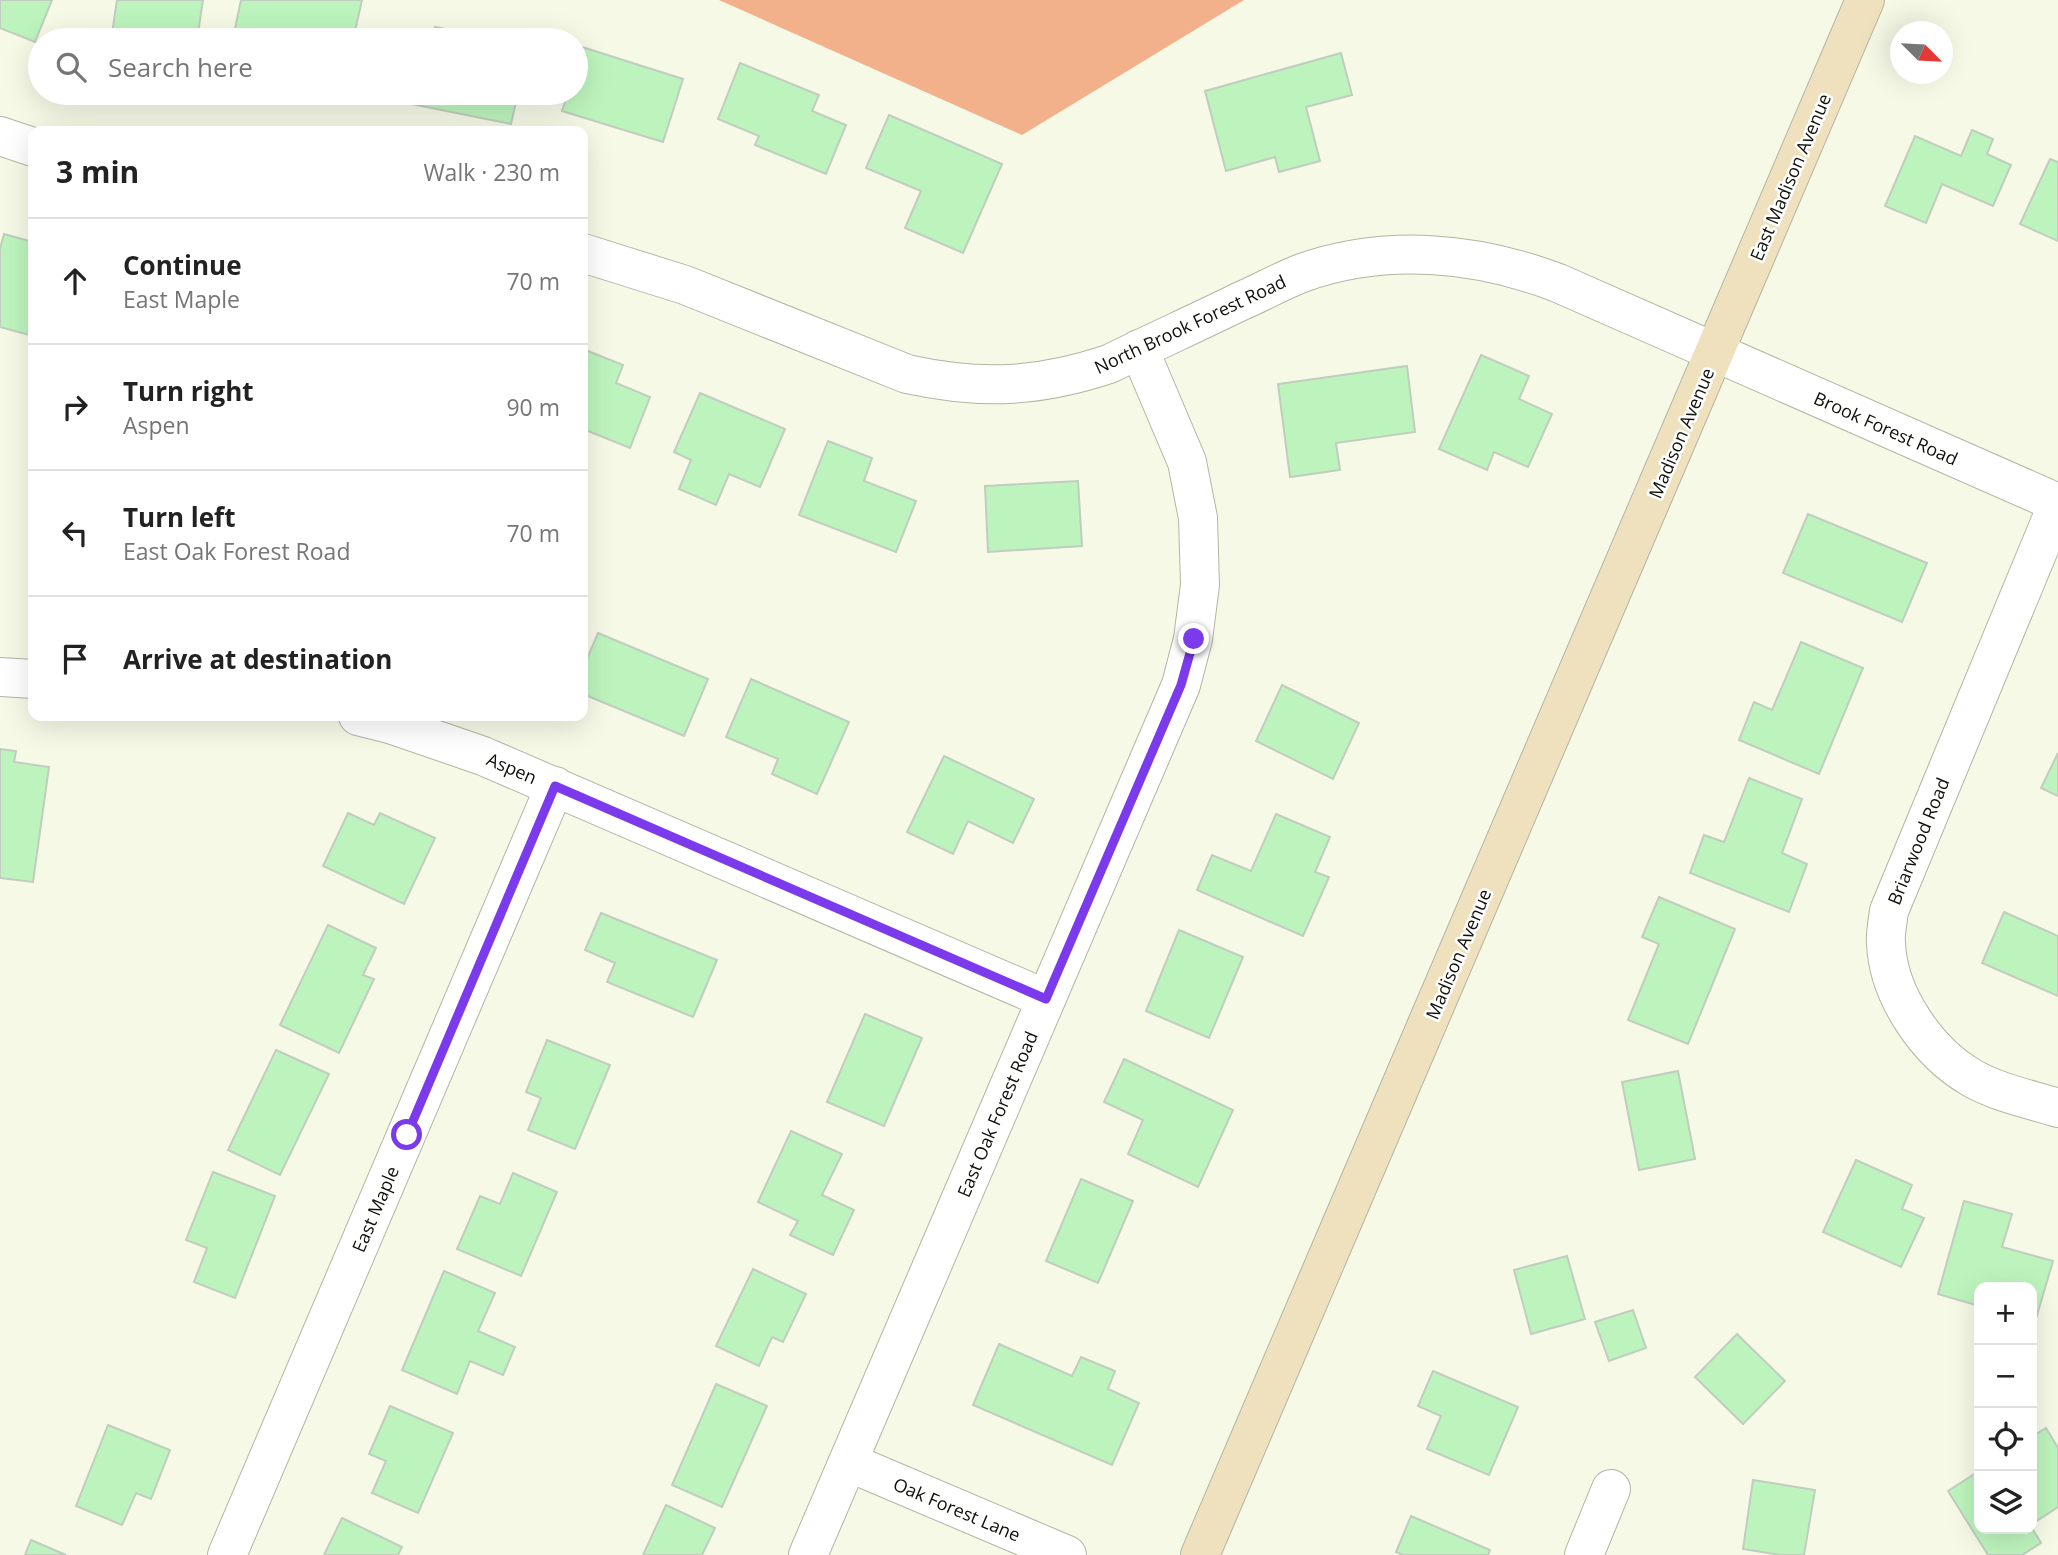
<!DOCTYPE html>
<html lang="en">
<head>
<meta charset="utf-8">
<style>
	:root { --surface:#fff; --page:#f2f2f2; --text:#222; --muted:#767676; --line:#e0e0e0 }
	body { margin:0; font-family:"Open Sans",sans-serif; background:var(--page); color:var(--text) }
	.controls { position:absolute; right:21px; bottom:21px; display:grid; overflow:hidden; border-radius:14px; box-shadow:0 7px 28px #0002 }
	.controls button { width:63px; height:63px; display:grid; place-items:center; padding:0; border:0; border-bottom:2px solid var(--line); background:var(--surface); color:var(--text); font:35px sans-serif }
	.compass { position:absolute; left:1890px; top:21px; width:63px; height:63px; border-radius:50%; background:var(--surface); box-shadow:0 7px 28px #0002; rotate:114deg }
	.stop { position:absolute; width:21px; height:21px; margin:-16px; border:5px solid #7c3aed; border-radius:50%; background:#fff }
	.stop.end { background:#7c3aed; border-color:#fff; box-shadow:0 2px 7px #0008 }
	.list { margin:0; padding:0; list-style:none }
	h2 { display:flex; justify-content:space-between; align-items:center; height:91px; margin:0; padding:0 28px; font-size:30px }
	h2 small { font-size:23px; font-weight:400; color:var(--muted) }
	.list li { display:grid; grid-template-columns:46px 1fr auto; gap:21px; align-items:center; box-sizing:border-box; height:126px; padding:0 28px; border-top:2px solid var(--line) }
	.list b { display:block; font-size:26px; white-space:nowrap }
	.list p { margin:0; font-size:23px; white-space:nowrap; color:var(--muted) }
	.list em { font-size:23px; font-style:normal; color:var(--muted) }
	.icon { flex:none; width:38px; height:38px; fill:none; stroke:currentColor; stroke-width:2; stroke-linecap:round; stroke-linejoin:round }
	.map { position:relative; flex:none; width:2058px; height:1555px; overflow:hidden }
	.search { position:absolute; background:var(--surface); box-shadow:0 7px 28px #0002; left:28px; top:28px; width:560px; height:77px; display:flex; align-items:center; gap:18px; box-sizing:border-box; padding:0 24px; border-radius:38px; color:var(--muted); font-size:26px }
	.panel { position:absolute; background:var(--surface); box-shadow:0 7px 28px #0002; left:28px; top:126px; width:560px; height:595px; border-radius:14px }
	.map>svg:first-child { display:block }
	.forest { fill:#f2b18b }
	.building { fill:#bdf4bd; stroke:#c0cdbf; stroke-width:2 }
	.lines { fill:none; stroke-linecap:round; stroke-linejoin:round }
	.minor-casing { stroke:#b2b5a3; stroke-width:40 }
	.secondary-casing { stroke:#b2b5a3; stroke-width:40 }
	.minor { stroke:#fff; stroke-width:38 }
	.secondary { stroke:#efe0be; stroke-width:38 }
	.route { stroke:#7c3aed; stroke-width:9 }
	.labels { text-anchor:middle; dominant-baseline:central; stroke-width:5; stroke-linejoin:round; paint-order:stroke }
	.street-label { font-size:18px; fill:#0f100a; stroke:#fff }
</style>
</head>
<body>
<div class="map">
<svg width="2058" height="1555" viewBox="0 0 2058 1555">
	<rect width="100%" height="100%" fill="#f7f9e7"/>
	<path class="forest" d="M719 0H1244L1022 135Z"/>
	<g class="building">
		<path d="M0 0H52L35 42 0 28Z"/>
		<path d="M117 0H203L197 40H111Z"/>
		<path d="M241 0H362L353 40H244L233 38Z"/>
		<path d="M435 27 503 40H432Z"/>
		<path d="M582 47 683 79 663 142 562 111 568 93H576V68Z"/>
		<path d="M1341 53 1352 95 1306 107 1320 161 1279 172 1275 157 1226 171 1205 91Z"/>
		<path d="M740 63 819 95 812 111 846 125 826 174 755 145 759 136 718 119Z"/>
		<path d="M382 93H518L511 124 381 98Z"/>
		<path d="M889 115 1002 164 963 253 905 228 921 191 866 168Z"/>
		<path d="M1972 130 1993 139 1987 154 2011 165 1993 206 1942 184 1926 223 1885 206 1915 136 1961 156Z"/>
		<path d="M2050 159 2058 162V241L2020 224Z"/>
		<path d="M4 234 33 242V336L0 327V249Z"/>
		<path d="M583 349 623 365 616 383 650 397 630 448 583 429Z"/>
		<path d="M1481 355 1529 376 1519 399 1552 414 1528 467 1494 452 1487 470 1439 449Z"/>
		<path d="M1407 366 1415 432 1336 443 1340 470 1290 477 1278 384Z"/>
		<path d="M700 393 785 429 760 487 729 474 716 505 679 489 691 460 674 452Z"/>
		<path d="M828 441 872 458 864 481 916 501 896 552 799 515Z"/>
		<path d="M1078 481 1082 546 988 552 985 486Z"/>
		<path d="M1808 514 1927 563 1902 622 1783 573Z"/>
		<path d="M598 633 708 679 684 736 583 694V668Z"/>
		<path d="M1801 642 1863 668 1819 774 1739 740 1754 702 1772 710Z"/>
		<path d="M751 679 849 722 817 794 772 774 778 759 726 737Z"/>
		<path d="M1282 685 1359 723 1333 779 1256 741Z"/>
		<path d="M0 749 16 751 14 762 49 767 33 882 0 878Z"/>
		<path d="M2058 753V796L2041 788Z"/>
		<path d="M944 756 1034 799 1013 843 968 821 953 854 907 832Z"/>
		<path d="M1749 778 1802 799 1782 853 1807 864 1789 912 1690 873 1704 835 1724 842Z"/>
		<path d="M348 813 374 825 380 813 435 838 404 904 323 866Z"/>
		<path d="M1276 814 1330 837 1315 872 1329 877 1303 936 1197 890 1212 855 1251 871Z"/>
		<path d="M1659 897 1735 929 1688 1044 1628 1020 1659 944 1642 937Z"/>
		<path d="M2004 912 2058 936V996L1982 963Z"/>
		<path d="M601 913 717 960 693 1017 607 982 615 963 585 950Z"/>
		<path d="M328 925 376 948 363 975 374 979 339 1053 280 1025Z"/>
		<path d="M1179 930 1243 957 1209 1038 1146 1011Z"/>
		<path d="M865 1014 922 1038 884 1126 827 1102Z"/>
		<path d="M547 1040 610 1065 575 1149 528 1130 541 1098 526 1092Z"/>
		<path d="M276 1050 329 1074 280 1175 228 1150Z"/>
		<path d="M1124 1059 1233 1110 1198 1187 1128 1154 1143 1120 1104 1102Z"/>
		<path d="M1678 1071 1695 1159 1639 1170 1622 1082Z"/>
		<path d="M791 1131 842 1154 822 1195 854 1210 833 1255 790 1235 798 1221 758 1202Z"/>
		<path d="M1856 1160 1912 1185 1902 1209 1924 1218 1901 1267 1823 1232Z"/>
		<path d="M213 1172 275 1196 235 1298 194 1282 207 1248 186 1240Z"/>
		<path d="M513 1173 557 1192 521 1276 457 1249 480 1196 500 1204Z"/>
		<path d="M1081 1179 1133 1201 1098 1283 1046 1261Z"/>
		<path d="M1964 1201 2012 1214 2002 1247 2053 1261 2035 1322 2032 1321V1287H1979V1306L1938 1294Z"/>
		<path d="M1567 1256 1585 1319 1531 1334 1514 1270Z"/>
		<path d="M753 1269 806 1294 783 1342 772 1337 759 1366 716 1346Z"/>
		<path d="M444 1271 495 1293 478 1331 515 1347 503 1375 470 1361 457 1394 402 1370Z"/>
		<path d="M1633 1310 1646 1348 1609 1361 1595 1322Z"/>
		<path d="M1737 1334 1785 1381 1743 1424 1695 1377Z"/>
		<path d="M999 1344 1072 1376 1081 1357 1115 1371 1108 1389 1139 1403 1112 1465 973 1405Z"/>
		<path d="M1433 1371 1518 1407 1489 1475 1427 1449 1441 1416 1418 1406Z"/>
		<path d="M716 1384 767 1406 722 1507 672 1485Z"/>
		<path d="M390 1406 453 1433 418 1513 372 1493 386 1461 369 1454Z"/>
		<path d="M108 1425 170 1450 151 1499 136 1493 122 1525 76 1506Z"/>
		<path d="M2046 1428 2058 1448V1507L2032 1524V1437Z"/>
		<path d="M1979 1471V1529L2032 1528 2041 1543 2022 1555H1988L1948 1491Z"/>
		<path d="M1753 1480 1815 1490 1804 1555H1780L1743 1549Z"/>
		<path d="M666 1505 715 1528 702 1555H643Z"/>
		<path d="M1411 1516 1490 1550 1488 1555H1403L1396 1552Z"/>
		<path d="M342 1518 402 1547 398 1555H324Z"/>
		<path d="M31 1540 66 1555H25Z"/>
	</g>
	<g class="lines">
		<defs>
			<g id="minor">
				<path d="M0 136 33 147"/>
				<path d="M583 253 685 285 907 374C980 390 1037 388 1109 364 1152 343 1196 323 1239 302 1260 293 1281 281 1302 273 1386 243 1477 252 1558 283L2058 503"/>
				<path d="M2058 503 1889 911C1888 921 1885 932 1886 943 1888 995 1927 1052 1972 1078 1998 1093 2030 1099 2058 1108"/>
				<path d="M0 677 33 679"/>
				<path d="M358 716 390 724 483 756 1046 999"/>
				<path d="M848 1462 1067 1555"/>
				<path d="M227 1555 555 786"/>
				<path d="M808 1555 1181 685 1193 639 1200 585 1198 518 1187 462 1139 349"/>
				<path d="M1584 1555 1611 1489"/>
			</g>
			<path id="secondary" d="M1200 1555 1865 0"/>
		</defs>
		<use href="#minor" class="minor-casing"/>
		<use href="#secondary" class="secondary-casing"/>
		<use href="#minor" class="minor"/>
		<use href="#secondary" class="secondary"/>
	</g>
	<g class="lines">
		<path class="route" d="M407 1135 555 786 1046 999 1181 685 1194 639"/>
	</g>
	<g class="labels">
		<g class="street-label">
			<text transform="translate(1790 177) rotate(-67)">East Madison Avenue</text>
			<text transform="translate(1190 324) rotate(-25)">North Brook Forest Road</text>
			<text transform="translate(1886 428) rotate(24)">Brook Forest Road</text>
			<text transform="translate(1681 433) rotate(-67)">Madison Avenue</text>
			<text transform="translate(512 768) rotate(23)">Aspen</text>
			<text transform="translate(1918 841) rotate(-68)">Briarwood Road</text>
			<text transform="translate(1458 954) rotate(-67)">Madison Avenue</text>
			<text transform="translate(997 1114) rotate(-67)">East Oak Forest Road</text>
			<text transform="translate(375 1209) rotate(-67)">East Maple</text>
			<text transform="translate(957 1509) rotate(23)">Oak Forest Lane</text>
		</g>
	</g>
</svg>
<div class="controls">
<button>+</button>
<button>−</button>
<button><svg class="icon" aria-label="locate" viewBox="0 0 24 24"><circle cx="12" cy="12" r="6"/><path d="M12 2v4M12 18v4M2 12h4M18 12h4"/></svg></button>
<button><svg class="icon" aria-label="layers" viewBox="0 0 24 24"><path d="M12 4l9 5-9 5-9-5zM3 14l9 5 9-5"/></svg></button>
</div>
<svg class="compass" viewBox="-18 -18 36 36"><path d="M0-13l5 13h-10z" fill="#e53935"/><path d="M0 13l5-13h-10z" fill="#767676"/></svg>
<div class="stop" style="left:407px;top:1135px"></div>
<div class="stop end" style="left:1194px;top:639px"></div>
<div class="search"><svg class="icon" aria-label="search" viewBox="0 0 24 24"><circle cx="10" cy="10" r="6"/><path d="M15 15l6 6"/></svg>Search here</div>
<section class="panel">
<h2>3 min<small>Walk · 230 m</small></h2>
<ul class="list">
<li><svg class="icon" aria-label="ahead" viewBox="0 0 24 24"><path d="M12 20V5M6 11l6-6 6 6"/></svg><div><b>Continue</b><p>East Maple</p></div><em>70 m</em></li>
<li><svg class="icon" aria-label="right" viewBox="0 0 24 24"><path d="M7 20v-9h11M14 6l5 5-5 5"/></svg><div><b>Turn right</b><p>Aspen</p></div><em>90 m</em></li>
<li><svg class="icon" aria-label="left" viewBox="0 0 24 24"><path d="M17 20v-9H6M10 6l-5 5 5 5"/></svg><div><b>Turn left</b><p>East Oak Forest Road</p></div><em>70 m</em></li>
<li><svg class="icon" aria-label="arrive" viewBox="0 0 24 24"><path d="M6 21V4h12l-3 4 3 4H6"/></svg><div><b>Arrive at destination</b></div></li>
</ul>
</section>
</div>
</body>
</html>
